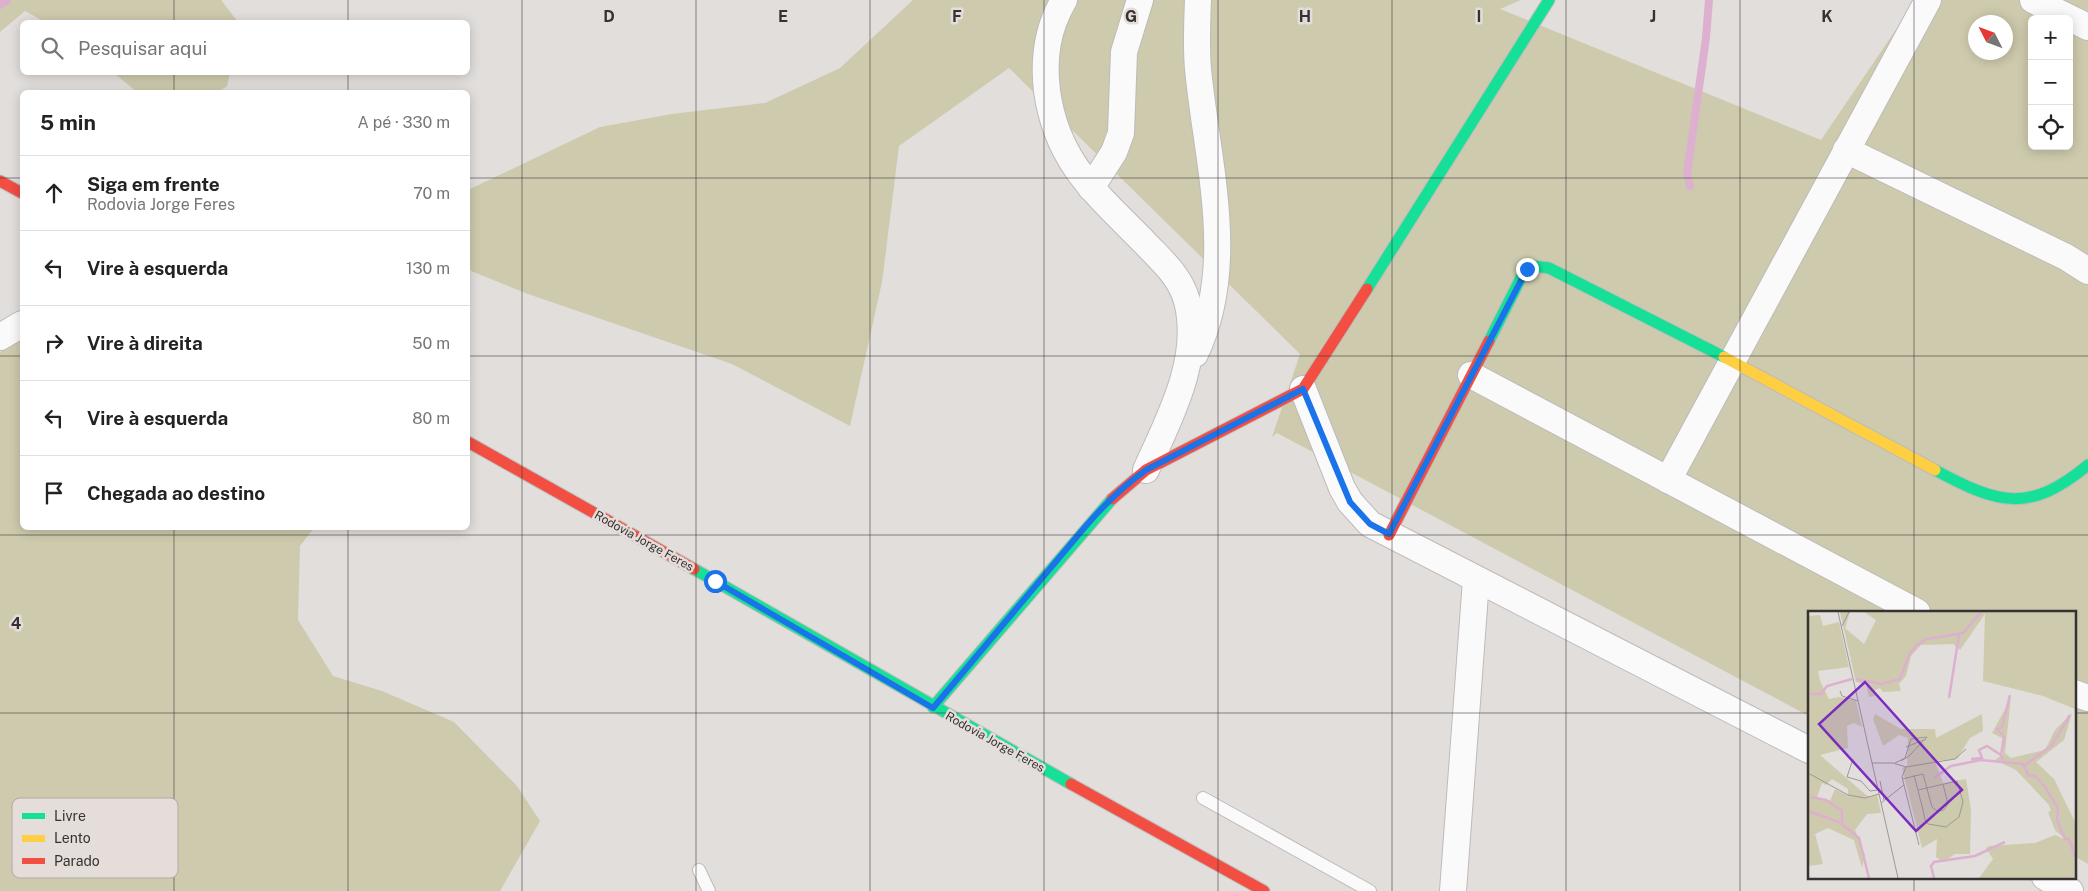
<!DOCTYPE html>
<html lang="pt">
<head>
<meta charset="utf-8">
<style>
	:root { --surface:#fff; --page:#f6f6f6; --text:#222; --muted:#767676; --line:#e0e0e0 }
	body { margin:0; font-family:"Public Sans",sans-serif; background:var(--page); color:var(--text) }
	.controls { position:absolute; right:15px; top:15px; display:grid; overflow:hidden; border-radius:8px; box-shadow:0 2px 12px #0003 }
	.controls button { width:45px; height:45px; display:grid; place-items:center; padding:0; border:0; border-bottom:1px solid var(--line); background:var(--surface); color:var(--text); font:25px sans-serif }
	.compass { position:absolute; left:1968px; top:15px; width:45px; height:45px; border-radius:50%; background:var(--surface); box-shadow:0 2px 12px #0003; rotate:312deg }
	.stop { position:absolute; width:15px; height:15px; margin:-11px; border:4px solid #1a73e8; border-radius:50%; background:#fff }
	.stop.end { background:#1a73e8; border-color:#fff; box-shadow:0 1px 5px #0008 }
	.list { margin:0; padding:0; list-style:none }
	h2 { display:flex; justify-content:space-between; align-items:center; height:65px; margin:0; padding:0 20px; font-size:21px }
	h2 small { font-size:16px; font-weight:400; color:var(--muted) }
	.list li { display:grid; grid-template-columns:32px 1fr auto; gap:15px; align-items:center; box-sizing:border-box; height:75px; padding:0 20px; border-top:1px solid var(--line) }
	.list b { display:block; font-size:19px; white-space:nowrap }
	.list p { margin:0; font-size:16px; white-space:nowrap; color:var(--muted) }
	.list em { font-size:16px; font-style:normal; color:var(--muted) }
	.icon { flex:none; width:28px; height:28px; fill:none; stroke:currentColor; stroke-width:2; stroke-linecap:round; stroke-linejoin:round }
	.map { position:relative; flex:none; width:2088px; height:891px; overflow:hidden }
	.search { position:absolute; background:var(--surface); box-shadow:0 2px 12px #0003; left:20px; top:20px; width:450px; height:55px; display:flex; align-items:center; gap:12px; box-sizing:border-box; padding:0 18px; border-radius:8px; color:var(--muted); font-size:19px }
	.panel { position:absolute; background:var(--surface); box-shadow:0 2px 12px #0003; left:20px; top:90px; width:450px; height:440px; border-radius:8px }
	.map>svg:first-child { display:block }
	.green { fill:#cecaad; fill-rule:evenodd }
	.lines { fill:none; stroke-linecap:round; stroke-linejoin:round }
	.stream { stroke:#ddb0cf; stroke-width:8 }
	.lane-casing { stroke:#bebbba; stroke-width:14 }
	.street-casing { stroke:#bebbba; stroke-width:28 }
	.fast-casing { stroke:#bebbba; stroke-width:13 }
	.slow-casing { stroke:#bebbba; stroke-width:13 }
	.jam-casing { stroke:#bebbba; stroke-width:13 }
	.lane { stroke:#fbfafa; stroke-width:12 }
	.street { stroke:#fbfafa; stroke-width:26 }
	.fast { stroke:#16e098; stroke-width:11 }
	.slow { stroke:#ffcf43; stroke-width:11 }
	.jam { stroke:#f24e42; stroke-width:11 }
	.route { stroke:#1a73e8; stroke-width:6 }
	.grid { fill:none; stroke:#353231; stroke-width:1; stroke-opacity:0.55 }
	.labels { text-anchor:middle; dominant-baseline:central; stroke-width:5; stroke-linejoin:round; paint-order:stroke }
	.street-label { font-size:12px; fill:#353231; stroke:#e5ddd9 }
	.inset-river { fill:none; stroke:#ddb0cf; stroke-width:2.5 }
	.inset-road { fill:none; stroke:#9d9998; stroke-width:1 }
	.view { fill:#7b2cbf; fill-opacity:0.15; stroke:#7b2cbf; stroke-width:2.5 }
	.inset-edge { fill:none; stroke:#353231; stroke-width:2.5 }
	.key { fill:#e5ddd9; stroke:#b0aaa7; stroke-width:1 }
	.key-label { font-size:14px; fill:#353231 }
	.grid-label { font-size:16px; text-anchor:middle; font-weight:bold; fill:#353231; stroke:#e5ddd9; stroke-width:5; stroke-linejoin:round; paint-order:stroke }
</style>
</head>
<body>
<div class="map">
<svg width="2088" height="891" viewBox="0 0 2088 891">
	<rect width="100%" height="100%" fill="#e2dedc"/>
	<g class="green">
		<path d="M0 0H221L238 22H45L25 11 0 32Z"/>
		<path d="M913 0H1521L1500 9 1821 140 1916 0H2088V864L2074 856V612H1809V716L1277 433 1272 437 1300 354 1009 68 899 146 882 282 850 426 732 364 528 294 471 271 468 266V190L600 127 672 114 765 103 840 68ZM2032 19H2069V146H2032ZM1976 22H2006V52H1976Z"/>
		<path d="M114 73H230L227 86 218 92H137Z"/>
		<path d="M22 337V528H314L300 546 298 620 333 676 382 691 454 722 517 786 540 821 500 891H0V352Z"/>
	</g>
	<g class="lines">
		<g class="stream">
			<path d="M0 5 7 0"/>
			<path d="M1690 186 1687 173 1706 38 1709 0"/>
		</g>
		<defs>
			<g id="lane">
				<path d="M1203 798 1370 891"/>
				<path d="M699 870 709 891"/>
			</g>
			<g id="street">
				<path d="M1064 0C1047 29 1043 58 1047 91 1057 163 1097 194 1145 243 1162 261 1180 276 1187 301 1202 359 1169 419 1146 470"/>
				<path d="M2033 0 2088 27"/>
				<path d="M1846 150 2066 257 2088 271"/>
				<path d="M1091 188 1114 152 1121 133 1124 52 1140 0"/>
				<path d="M0 337 22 324"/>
				<path d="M1195 354C1238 264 1207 163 1198 69 1196 46 1197 23 1198 0"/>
				<path d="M1471 375 1917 612"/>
				<path d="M1303 389 1342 488 1350 502 1370 524 1809 750"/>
				<path d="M1668 480 1928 0"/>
				<path d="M2074 693 2088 698"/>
				<path d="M2045 877 2070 891"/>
				<path d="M1453 891 1476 580"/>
			</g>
			<g id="fast">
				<path d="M1367 289 1549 0"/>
				<path d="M1489 341 1524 272 1533 266 1549 268 1724 357"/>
				<path d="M1935 470C1998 504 2029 514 2088 465"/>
				<path d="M694 569 1071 784"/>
				<path d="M933 707 1112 499"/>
			</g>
			<path id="slow" d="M1724 357 1935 470"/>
			<g id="jam">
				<path d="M0 181 22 193"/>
				<path d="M468 442 694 569"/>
				<path d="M1112 499 1146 470 1303 389 1367 289"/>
				<path d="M1389 535 1489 341"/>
				<path d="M1071 784 1264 891"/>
			</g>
		</defs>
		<use href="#lane" class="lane-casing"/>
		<use href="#street" class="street-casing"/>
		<use href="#fast" class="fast-casing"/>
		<use href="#slow" class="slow-casing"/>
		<use href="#jam" class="jam-casing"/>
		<use href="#lane" class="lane"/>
		<use href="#street" class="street"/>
		<use href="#fast" class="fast"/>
		<use href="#slow" class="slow"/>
		<use href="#jam" class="jam"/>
	</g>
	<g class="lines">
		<path class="route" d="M715 581 933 708 1085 527C1103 506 1122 487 1146 470L1303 389 1350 502 1370 524 1389 534 1527 269"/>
	</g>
	<path class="grid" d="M174 0V22M348 0V22M522 0V891M696 0V891M870 0V891M1044 0V891M1218 0V891M1392 0V891M1566 0V891M1740 0V891M1914 0V612M174 72V92M348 72V92M0 178H22M468 178H2088M0 356H22M468 356H2088M174 528V891M348 528V891M0 535H2088M0 713H1809M2074 713H2088M1914 877V891"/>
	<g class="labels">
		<g class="street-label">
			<text transform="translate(644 541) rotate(29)">Rodovia Jorge Feres</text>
			<text transform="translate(995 742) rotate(29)">Rodovia Jorge Feres</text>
		</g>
	</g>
	<g transform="translate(1808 611)">
		<rect width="268" height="268" fill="#e2dedc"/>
		<path d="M32 1H42L37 17 56 33 68 9 56 1H267V98L235 85 175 70 177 3 152 39 145 33 113 34 103 45 98 65 91 73 93 80 75 81 72 77 67 79V85L61 86 58 73 48 71ZM12 4 15 15 31 11 41 56 10 60 12 70 21 88 31 86 48 90 54 116 46 112 39 115 40 137 12 144 57 183 62 186 69 183 73 202 59 203 47 219 57 244 54 257 46 229 20 217 7 223 15 253 0 255V5ZM24 168 40 178V185L27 178 22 190 9 186 14 172 18 174ZM203 86 197 142 203 147 237 139 247 119 264 102 256 129 228 151 246 168 267 211V267H171L185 248 178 237 181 235 227 232 247 224 258 229 247 219 240 201 243 200 241 194 208 159 187 149 195 143 196 128 184 122 197 98 195 110ZM67 103 93 118H127L128 127 174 103 175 120 162 127 149 148 127 150 135 172 158 168 163 199 162 243H147L135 251 128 246 129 228 114 237 94 157 99 155 100 127 91 124 75 135 65 108Z" fill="#cecaad" fill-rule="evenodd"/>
		<path class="inset-river" d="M48 68 73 73 92 68 101 44 109 34 118 28 155 22 173 1M0 83H13L19 75 44 68M141 87 151 24M193 144 196 126 189 118 194 116 202 84M163 148 174 147 171 139 179 135 193 144 195 149M217 154 244 134 262 104M126 167 143 155 173 149 215 153 221 165H227L237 176 250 197 249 209 257 228H261L268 248M3 186 18 189 34 200V212M0 200 31 211 51 227 61 267M126 267 123 255 126 251 167 245 197 231"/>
		<path class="inset-road" d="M30 1 90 267M34 15 41 1M32 80 34 85 50 90M98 136 118 128M45 148 39 166 53 170 62 180 70 179M64 152H85L98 156 147 148 158 138M87 152 97 147 103 128 119 126 101 145 93 150M98 156 94 166 111 234M0 162 40 184 57 187 71 183M106 164 115 199 117 209 120 213 138 216 151 206 155 191 149 170 110 179M94 168 115 163 124 196 129 200 136 199 140 193 135 173M72 170 76 189M73 192 96 174"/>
		<path class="view" d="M57 71 154 179 108 220 11 113Z"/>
		<rect width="268" height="268" class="inset-edge"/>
	</g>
	<rect x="12" y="798" width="166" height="80" rx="8" class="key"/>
	<rect x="22" y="813" width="23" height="6" fill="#16e098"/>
	<rect x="22" y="835" width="23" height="7" fill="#ffcf43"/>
	<rect x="22" y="858" width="23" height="6" fill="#f24e42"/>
	<g class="key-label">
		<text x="54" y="821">Livre</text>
		<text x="54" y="843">Lento</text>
		<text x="54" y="866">Parado</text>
	</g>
	<g class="grid-label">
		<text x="609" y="22">D</text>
		<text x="783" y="22">E</text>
		<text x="957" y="22">F</text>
		<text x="1131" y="22">G</text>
		<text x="1305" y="22">H</text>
		<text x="1479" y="22">I</text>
		<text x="1653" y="22">J</text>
		<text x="1827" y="22">K</text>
		<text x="16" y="629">4</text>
	</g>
</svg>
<div class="controls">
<button>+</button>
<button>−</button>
<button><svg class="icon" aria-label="locate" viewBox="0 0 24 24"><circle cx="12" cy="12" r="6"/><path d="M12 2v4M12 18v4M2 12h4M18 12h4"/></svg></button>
</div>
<svg class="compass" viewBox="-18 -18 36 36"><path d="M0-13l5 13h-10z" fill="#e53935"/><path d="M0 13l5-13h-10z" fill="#767676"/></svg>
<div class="stop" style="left:715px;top:581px"></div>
<div class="stop end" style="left:1527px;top:269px"></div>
<div class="search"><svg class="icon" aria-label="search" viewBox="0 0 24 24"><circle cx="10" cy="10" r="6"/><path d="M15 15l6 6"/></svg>Pesquisar aqui</div>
<section class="panel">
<h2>5 min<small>A pé · 330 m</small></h2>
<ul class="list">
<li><svg class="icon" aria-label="ahead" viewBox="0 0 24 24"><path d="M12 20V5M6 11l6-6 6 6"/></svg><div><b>Siga em frente</b><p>Rodovia Jorge Feres</p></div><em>70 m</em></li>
<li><svg class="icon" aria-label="left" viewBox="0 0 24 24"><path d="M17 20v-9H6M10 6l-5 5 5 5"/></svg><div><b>Vire à esquerda</b></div><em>130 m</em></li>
<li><svg class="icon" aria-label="right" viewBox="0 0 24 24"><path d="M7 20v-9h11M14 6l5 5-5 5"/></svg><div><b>Vire à direita</b></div><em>50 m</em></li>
<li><svg class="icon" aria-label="left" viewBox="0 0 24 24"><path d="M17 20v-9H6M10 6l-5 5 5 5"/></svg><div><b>Vire à esquerda</b></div><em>80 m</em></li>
<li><svg class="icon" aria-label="arrive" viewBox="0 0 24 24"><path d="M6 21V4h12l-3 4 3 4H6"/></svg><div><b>Chegada ao destino</b></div></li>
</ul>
</section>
</div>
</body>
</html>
